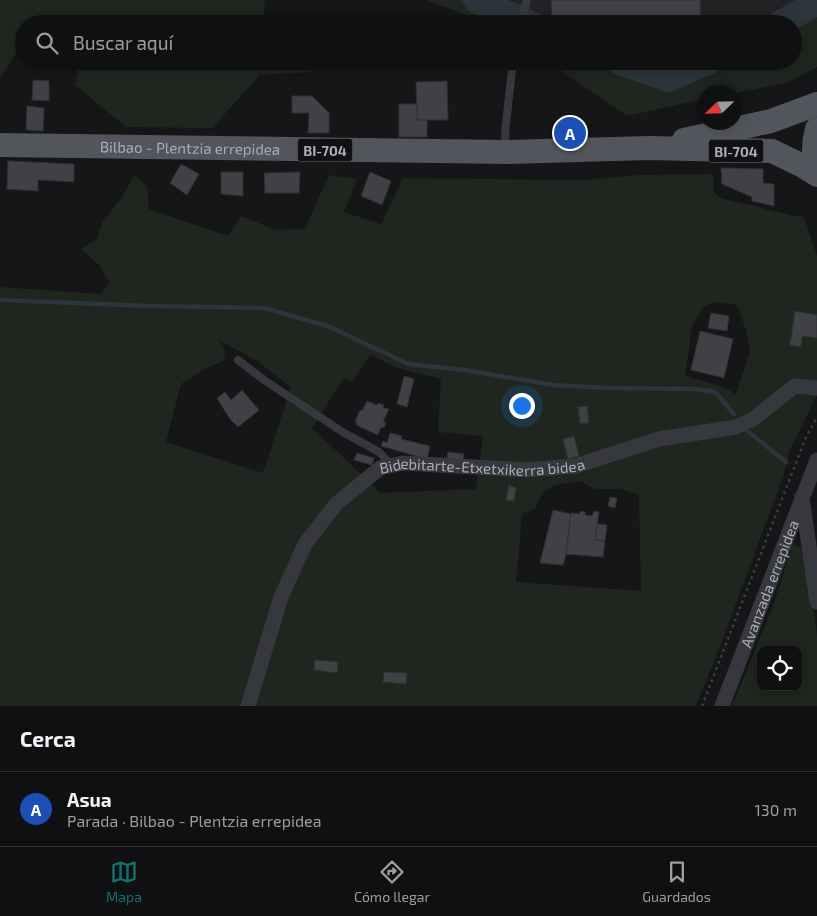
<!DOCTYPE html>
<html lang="es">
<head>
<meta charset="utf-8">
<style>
	:root { --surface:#101012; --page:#1e1e20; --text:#f1f3f6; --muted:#9c9d9f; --line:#303032; --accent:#0f766e }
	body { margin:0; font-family:"Exo 2",sans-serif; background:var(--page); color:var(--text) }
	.controls { position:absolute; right:15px; bottom:15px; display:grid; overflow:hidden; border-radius:10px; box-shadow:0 2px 12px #0003 }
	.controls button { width:45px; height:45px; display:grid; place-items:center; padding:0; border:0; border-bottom:1px solid var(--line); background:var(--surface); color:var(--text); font:25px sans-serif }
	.compass { position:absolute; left:697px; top:85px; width:45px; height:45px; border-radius:50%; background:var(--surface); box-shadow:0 2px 12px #0003; rotate:247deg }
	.you { position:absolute; left:521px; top:405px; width:18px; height:18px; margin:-12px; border:4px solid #fff; border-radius:50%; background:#1a73e8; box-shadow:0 0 0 8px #1a73e833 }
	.badge { display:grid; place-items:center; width:32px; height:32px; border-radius:50%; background:var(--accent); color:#fff; font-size:16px; font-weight:700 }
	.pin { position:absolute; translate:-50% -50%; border:2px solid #fff; box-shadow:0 1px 5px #0006 }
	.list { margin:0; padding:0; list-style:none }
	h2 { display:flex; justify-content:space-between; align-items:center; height:65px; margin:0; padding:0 20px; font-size:21px }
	h2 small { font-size:16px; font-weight:400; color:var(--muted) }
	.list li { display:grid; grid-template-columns:32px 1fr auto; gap:15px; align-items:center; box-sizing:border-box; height:75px; padding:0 20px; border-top:1px solid var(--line) }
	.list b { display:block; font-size:19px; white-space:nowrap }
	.list p { margin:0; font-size:16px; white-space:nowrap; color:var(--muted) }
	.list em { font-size:16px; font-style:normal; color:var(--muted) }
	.icon { flex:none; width:28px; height:28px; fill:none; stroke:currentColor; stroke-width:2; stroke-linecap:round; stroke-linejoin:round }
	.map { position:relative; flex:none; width:817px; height:706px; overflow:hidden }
	.search { position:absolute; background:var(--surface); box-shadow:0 2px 12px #0003; left:15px; right:15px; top:15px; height:55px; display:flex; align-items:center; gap:12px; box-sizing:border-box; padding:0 18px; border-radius:28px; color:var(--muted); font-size:19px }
	.sheet { height:140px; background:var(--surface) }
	nav { display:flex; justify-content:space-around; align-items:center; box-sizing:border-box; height:70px; border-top:1px solid var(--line); background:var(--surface); font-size:14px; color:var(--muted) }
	nav a { display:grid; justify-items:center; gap:2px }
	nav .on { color:var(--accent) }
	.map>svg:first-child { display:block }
	.built { fill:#222225 }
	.green { fill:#1e261f; fill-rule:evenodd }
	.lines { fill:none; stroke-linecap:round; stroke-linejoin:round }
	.stream { stroke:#2c353c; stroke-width:4.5 }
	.river { stroke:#2c353c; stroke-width:26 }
	.building { fill:#404145; stroke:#303034 }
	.path { stroke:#3d3f44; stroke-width:2.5; stroke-dasharray:2.5 4; stroke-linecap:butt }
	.service { stroke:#37383d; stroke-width:8 }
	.minor { stroke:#37383d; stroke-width:15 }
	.primary { stroke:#53555c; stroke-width:24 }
	.labels { text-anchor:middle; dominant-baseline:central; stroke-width:4.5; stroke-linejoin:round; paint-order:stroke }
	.shield { fill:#111113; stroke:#7b7e86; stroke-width:1 }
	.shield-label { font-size:14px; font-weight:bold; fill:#a8adb8 }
	.street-label { font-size:15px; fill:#a8adb8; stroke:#111113 }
</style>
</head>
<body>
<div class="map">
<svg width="817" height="706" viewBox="0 0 817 706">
	<rect width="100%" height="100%" fill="#161618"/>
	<path class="built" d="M495 0H801L754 24H551Z"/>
	<g class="green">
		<path d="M0 0H265L263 20 314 24H24V41L0 78Z"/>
		<path d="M426 0H495L551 24H490Z"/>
		<path d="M801 0H817V67L788 82 735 93 704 92V99L627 116 547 61H793V24H754Z"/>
		<path d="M80 61H317L311 72 260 75 212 128 126 127 75 85Z"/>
		<path d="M713 174 714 192 721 198 790 215 804 217 817 256V395L790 450 783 477 718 652 696 706H0V287L100 294 109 283 100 266 81 249 97 239 102 223 122 197 134 175 147 186 149 209 228 236 241 216 275 230 305 229 329 175 357 179 344 212 381 224 403 178 585 180 639 175ZM717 302 737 305 745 327 750 352 736 394 721 386 685 376 692 326 704 306ZM217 339 257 361 291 387 263 473 166 442 181 384 206 368 224 361 225 350ZM370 355 398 368 441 379 438 432 483 436 476 489 381 493 312 428 344 378 352 382ZM580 481 595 489H621L639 495 641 591 516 582 522 514 535 509C545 483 556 485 580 481Z"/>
		<path d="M793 544 805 549 817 634V706H732L773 606ZM761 650H798V687H761Z"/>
	</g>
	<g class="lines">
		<g class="stream">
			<path d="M0 300 150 306 264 308 328 326 408 364 465 370 553 385 608 388 695 389 715 392 734 414"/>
			<path d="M745 429 786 462"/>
		</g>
		<g class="river">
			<path d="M476 0 531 24"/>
			<path d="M780 24 817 2"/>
			<path d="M618 61 668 79 709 61"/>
		</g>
	</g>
	<g class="building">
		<path d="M551 0H700L701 24 552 23Z"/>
		<path d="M33 80 49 81V101L32 100Z"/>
		<path d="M447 81 448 120H417L416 82Z"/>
		<path d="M292 96H312L329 113V133H308L309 113H292Z"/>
		<path d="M399 104H417V120H427V137H399Z"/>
		<path d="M27 106 44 108 43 131 26 130Z"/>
		<path d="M8 161 74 164V182L38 180V191L7 189Z"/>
		<path d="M181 164 199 174 187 195 170 183Z"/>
		<path d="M721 168 763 169V183L774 184V206L752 201V197L722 184Z"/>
		<path d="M221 172H243V196L221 194Z"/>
		<path d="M300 172 299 193H265L264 173Z"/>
		<path d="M370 172 391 181 382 205 361 196Z"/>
		<path d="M795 311 817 315V338L802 336 801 347 790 345Z"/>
		<path d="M711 313 729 316 727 331 708 328Z"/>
		<path d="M700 331 733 339 724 378 691 370Z"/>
		<path d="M404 376 414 379 407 407 397 404Z"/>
		<path d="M242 390 259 410 238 427 230 419 217 398 225 392 231 400Z"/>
		<path d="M367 401 377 405 378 403 384 405 383 408 389 409 383 422 386 423 384 428 381 427 378 435 356 425 357 423 355 422 360 410 362 411Z"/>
		<path d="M587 406 589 423 580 424 578 407Z"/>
		<path d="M390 433 402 436 401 439 430 446 427 459 381 446 383 441 387 443Z"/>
		<path d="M574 436 579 456 568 459 563 439Z"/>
		<path d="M448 452 464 454 463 461 447 458Z"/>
		<path d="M357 453 374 458 372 465 354 460Z"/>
		<path d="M509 485 516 488 514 501 506 500Z"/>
		<path d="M610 497 617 498 615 508 608 506Z"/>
		<path d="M553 510 571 514 566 554 563 565 540 563Z"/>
		<path d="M580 511 585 512V515L592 516 594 511 599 512 595 540 605 541 603 557 566 554 571 513 580 514Z"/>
		<path d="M597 524 607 525 605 541 595 540Z"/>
		<path d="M315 660 338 662 337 673 314 670Z"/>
		<path d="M384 672 407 673 406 684 383 682Z"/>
	</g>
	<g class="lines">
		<path class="path" d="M702 706 806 437 817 417"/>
		<g class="service">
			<path d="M521 24 527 0"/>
			<path d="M506 150 505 133 513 61"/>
			<path d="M238 360 264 380 341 431 379 452 392 465"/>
		</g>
		<g class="minor">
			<path d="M802 497 817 602"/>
			<path id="s1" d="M248 706 281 597 305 544 336 504 380 468 403 463 526 470 575 466 659 439 736 427 753 419 795 386 817 388"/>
			<path id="s2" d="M722 706 817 460"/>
		</g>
		<g class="primary">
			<path d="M817 129C813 143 813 156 817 170"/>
			<path d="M684 140 771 121 817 104"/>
			<path id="s3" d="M0 145 507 152 649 148 772 151 803 166 817 175"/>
		</g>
	</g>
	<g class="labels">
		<g class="shield">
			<rect x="297.5" y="138.5" width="55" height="23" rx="4"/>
			<rect x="708.5" y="139.5" width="55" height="23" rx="4"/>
		</g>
		<g class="shield-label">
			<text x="325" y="150">BI-704</text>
			<text x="736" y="151">BI-704</text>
		</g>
		<g class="street-label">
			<text stroke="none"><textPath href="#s3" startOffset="190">Bilbao - Plentzia errepidea</textPath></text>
			<text stroke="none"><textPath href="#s1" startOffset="382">Bidebitarte-Etxetxikerra bidea</textPath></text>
			<text stroke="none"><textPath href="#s2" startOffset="131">Avanzada errepidea</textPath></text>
		</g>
	</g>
</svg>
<div class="controls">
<button><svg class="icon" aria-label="locate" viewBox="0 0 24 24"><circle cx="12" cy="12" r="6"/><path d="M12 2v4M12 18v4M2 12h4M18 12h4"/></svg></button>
</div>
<svg class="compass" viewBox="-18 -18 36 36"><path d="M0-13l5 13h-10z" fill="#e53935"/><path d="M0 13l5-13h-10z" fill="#9c9d9f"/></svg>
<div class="you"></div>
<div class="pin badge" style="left:570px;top:133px;background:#1a4fb4">A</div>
<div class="search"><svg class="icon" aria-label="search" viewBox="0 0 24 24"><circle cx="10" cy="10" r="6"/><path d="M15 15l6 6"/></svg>Buscar aquí</div>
</div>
<section class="sheet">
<h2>Cerca<small></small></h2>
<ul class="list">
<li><span class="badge" style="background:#1a4fb4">A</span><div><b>Asua</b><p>Parada · Bilbao - Plentzia errepidea</p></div><em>130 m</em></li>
</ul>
</section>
<nav>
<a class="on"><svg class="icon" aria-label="map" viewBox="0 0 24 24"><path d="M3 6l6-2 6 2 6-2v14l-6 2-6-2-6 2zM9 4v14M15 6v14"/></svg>Mapa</a>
<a><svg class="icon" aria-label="directions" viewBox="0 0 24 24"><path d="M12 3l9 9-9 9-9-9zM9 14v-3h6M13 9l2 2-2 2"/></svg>Cómo llegar</a>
<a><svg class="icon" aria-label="saved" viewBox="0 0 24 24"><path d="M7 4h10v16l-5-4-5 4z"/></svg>Guardados</a>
</nav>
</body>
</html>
